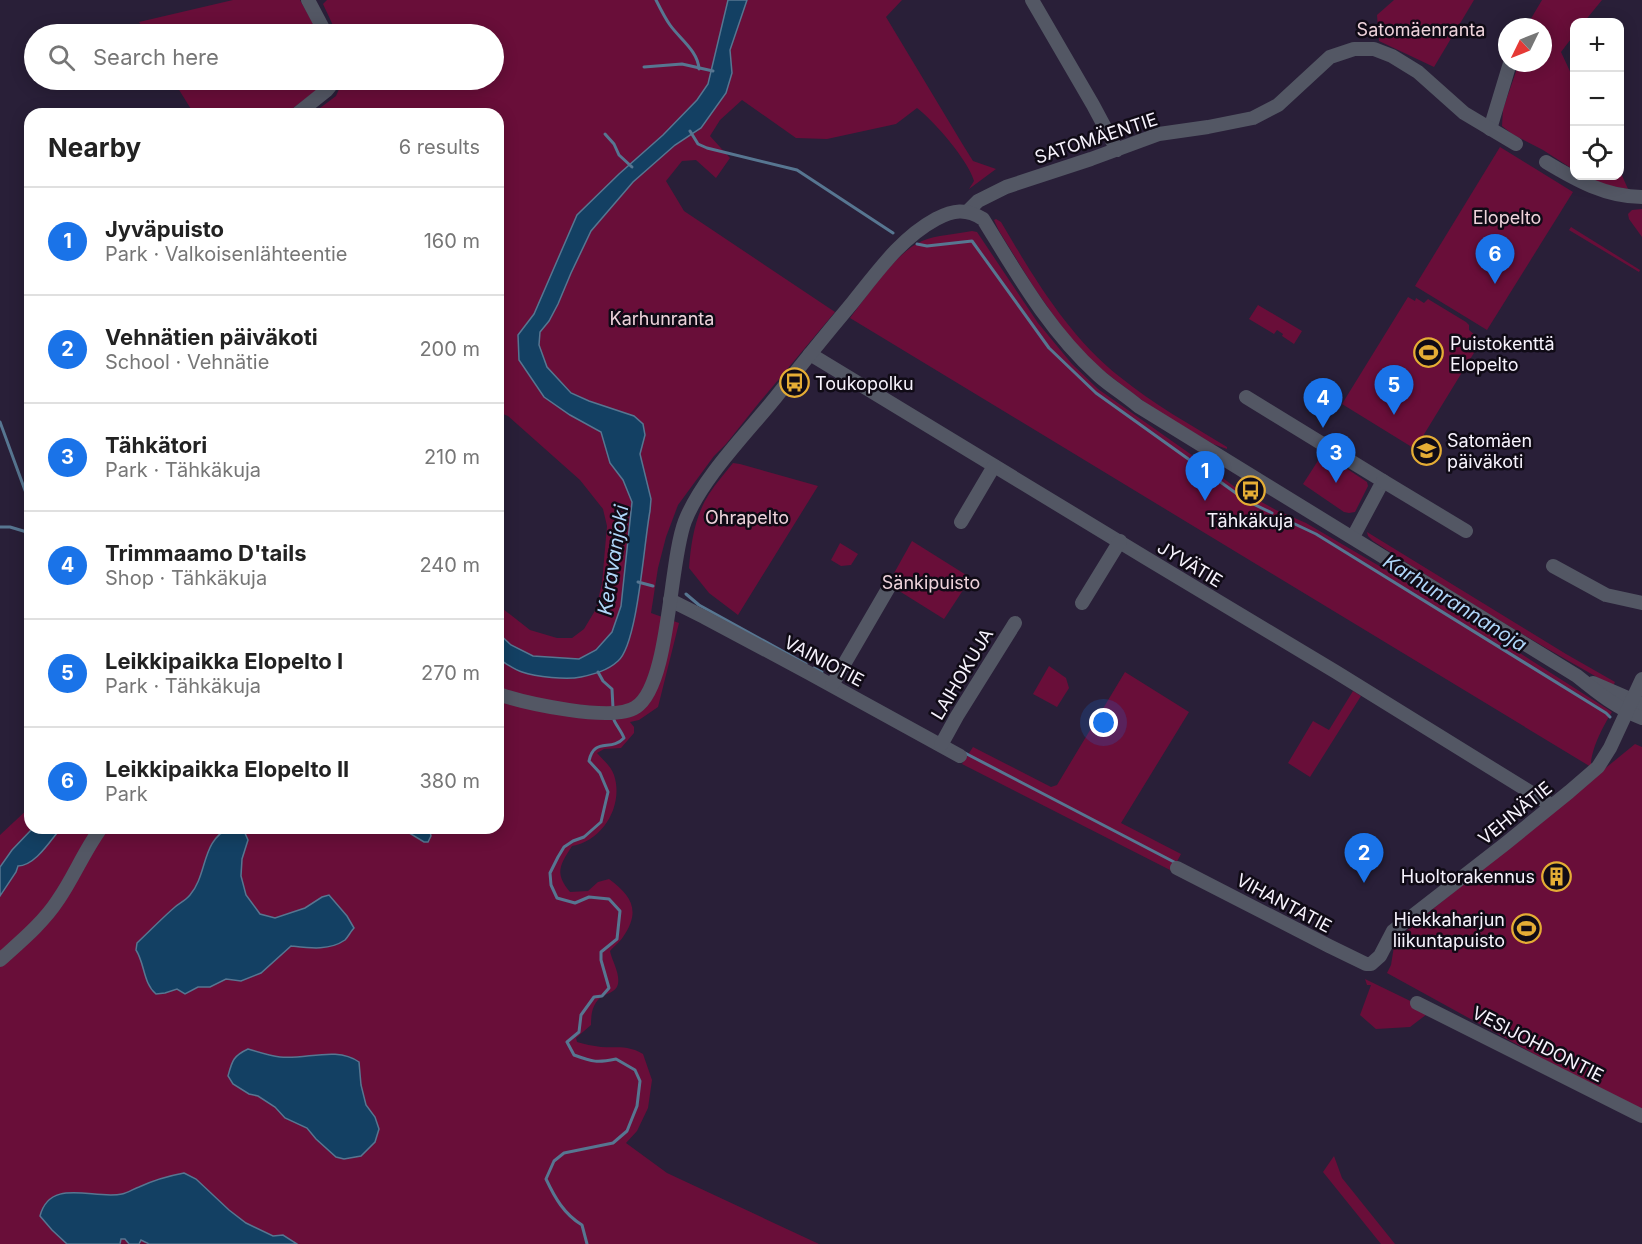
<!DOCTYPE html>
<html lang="en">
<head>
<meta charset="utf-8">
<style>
	:root { --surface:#fff; --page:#f6f6f6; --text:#222; --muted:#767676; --line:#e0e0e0; --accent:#1a73e8 }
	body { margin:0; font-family:Inter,sans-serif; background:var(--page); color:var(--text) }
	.controls { position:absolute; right:18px; top:18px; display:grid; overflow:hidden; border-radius:12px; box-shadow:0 3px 15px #0003 }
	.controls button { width:54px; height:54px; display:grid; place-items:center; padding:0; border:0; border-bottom:2px solid var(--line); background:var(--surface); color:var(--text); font:30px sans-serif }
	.compass { position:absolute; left:1498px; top:18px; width:54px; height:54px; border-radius:50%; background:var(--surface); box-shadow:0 3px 15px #0003; rotate:227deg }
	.you { position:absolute; left:1104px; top:723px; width:21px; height:21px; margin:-15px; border:4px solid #fff; border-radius:50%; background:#1a73e8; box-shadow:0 0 0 9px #1a73e833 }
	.badge { display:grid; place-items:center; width:39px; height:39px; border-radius:50%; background:var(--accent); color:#fff; font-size:20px; font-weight:700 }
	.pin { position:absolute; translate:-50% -50px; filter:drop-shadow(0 2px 3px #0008) }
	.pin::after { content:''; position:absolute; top:32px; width:21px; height:18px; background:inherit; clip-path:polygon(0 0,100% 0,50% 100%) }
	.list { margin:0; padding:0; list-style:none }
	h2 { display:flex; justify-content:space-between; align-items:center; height:78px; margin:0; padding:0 24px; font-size:26px }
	h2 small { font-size:20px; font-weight:400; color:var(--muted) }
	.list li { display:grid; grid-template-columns:39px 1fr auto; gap:18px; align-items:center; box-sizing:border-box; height:108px; padding:0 24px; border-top:2px solid var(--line) }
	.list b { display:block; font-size:22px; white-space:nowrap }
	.list p { margin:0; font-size:20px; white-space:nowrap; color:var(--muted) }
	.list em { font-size:20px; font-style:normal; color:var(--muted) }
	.icon { flex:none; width:33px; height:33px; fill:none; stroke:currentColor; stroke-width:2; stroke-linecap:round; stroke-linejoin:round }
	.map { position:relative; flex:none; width:1642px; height:1244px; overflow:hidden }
	.search { position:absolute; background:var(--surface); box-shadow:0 3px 15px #0003; left:24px; top:24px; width:480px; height:66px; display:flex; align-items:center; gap:15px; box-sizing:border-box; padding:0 21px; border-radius:33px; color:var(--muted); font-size:22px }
	.panel { position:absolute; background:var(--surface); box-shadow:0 3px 15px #0003; left:24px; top:108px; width:480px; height:726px; border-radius:18px }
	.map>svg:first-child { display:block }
	.green { fill:#690e39 }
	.water { fill:#134063; stroke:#577691; stroke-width:1.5 }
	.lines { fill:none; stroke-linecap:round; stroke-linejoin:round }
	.stream { stroke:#577691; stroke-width:3 }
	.minor { stroke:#535764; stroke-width:14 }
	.labels { text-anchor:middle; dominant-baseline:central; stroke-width:5; stroke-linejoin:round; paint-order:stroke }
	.park-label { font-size:18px; fill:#eed3db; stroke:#100b16 }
	.street-label { font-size:18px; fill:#f7f3fd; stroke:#100b16 }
	.poi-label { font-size:18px; fill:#f7f3fd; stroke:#100b16; text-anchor:start }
	.water-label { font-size:20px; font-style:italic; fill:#afd6f9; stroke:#100b16 }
</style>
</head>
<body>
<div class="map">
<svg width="1642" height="1244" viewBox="0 0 1642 1244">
	<rect width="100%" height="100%" fill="#291f38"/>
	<g class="green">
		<path d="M233 0H300L319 34H147L139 22Z"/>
		<path d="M327 0H728L708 84 697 100 686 112 663 135 619 174 551 277 534 315 518 335 519 360 544 397 570 415 601 432 610 462 623 480 633 502 621 606 612 632 596 650 580 659 533 656 511 645 498 633V605L530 630 557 638H572L584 629 596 609 602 583 607 526 603 509 580 480 508 416 498 412V114H312L336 96 343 80H494V34H337L323 4Z"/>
		<path d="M747 0H902L886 17 963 145 973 161 996 169 969 189 974 181C968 160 934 121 917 108L896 124 827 139 796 138 742 100 720 120 710 136 730 158 716 178 696 160 682 161 666 181 684 211 835 312 758 404 726 444 714 456 678 505 666 537 658 568 651 613 679 623 658 707 639 720 630 722 634 727V733L621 748 604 749 597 753C603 760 611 766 614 775 624 805 603 841 572 846 560 865 554 873 570 892L588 891 598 882 609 879C632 896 641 911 623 937 620 942 614 946 610 951 612 961 620 973 618 984 616 993 606 993 600 998 592 1005 591 1015 591 1025L576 1038 577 1042C584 1044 593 1046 601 1047 617 1048 628 1045 643 1054L652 1080 648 1108 637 1131 626 1143 667 1173 819 1244H0V896L16 872 18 866 35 859 61 828H498V659L522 672 573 679 636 611 650 499 640 454 644 435 589 401 572 393 547 367 539 345 540 332 549 321 558 304 571 273 591 231 633 182 675 145 698 131 726 93 732 73 730 50Z"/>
		<path d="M1394 0H1474L1434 67 1379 41 1377 15Z"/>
		<path d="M1542 0H1602L1584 22H1574V35L1561 52 1574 80V170L1543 150 1512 134 1502 126 1503 109 1519 63H1543V27H1526Z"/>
		<path d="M173 80H329V81L285 114H194Z"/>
		<path d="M1500 147 1573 192 1487 330 1415 286Z"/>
		<path d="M1620 171 1628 189 1599 184 1583 176H1620Z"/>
		<path d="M1642 209V237L1629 219 1628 214 1632 210Z"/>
		<path d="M996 219 1001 222C1034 278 1068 336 1120 377 1153 404 1191 425 1227 447V449L1213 444 1151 407 1093 363 1069 337 1035 289 999 231 994 220Z"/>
		<path d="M1571 227 1640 270 1639 272 1569 230Z"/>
		<path d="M972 231 977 232 1038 323 1072 364 1098 389 1206 465 1236 488 1276 510 1306 523 1381 567 1504 643 1612 712C1603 726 1590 751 1591 767L850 318C867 296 896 252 922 241 936 235 957 234 972 231Z"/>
		<path d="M1408 297 1415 301 1416 298 1424 303 1428 299 1466 322 1469 325V330L1476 336 1475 339 1480 343 1415 449 1342 404Z"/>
		<path d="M1258 305 1302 331 1294 344 1282 336 1283 334 1277 330 1274 334 1249 319Z"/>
		<path d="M1323 453 1367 482 1368 486 1355 512 1349 513 1344 512 1303 484Z"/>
		<path d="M733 463 740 464 818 486 738 615 709 593 689 568C691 542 695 516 709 494 716 483 725 473 733 463Z"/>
		<path d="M1367 532 1566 654 1615 682 1613 686C1531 641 1452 592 1373 541L1368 536Z"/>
		<path d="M912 541 971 578 944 619 888 584Z"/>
		<path d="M840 543 858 554 851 565 841 566 831 560Z"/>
		<path d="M1049 666 1066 678 1069 688 1057 707 1033 694Z"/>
		<path d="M1125 672 1189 712 1121 823 1181 854 1172 871 962 764 973 747 1051 787 1057 785Z"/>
		<path d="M1353 691 1361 696 1310 777 1288 763 1313 721 1329 730Z"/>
		<path d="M1635 744 1642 747V1109L1545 1060 1387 973 1391 965 1395 940Z"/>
		<path d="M30 807V828H33L12 850 0 867V835Z"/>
		<path d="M1365 979 1431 1011 1410 1027 1376 1029 1360 1015 1371 985H1367Z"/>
		<path d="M1334 1156 1342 1178 1395 1244H1381L1323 1172Z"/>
	</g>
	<g class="water">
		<path d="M728 0H747L730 50 732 73 726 93 701 128 675 145 633 182 591 231 571 273 558 304 549 321 540 332 539 345 547 367 571 393 589 401 634 416 643 424 645 435 640 454 651 499 650 511C644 541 638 644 618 661 607 671 594 674 581 677 567 680 536 677 522 672 514 670 506 663 498 659V633L511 645 533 656 579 659 596 650 612 632 621 606 632 502 623 480 610 463 601 432 570 415 544 397 519 360 518 335 534 314 577 215 619 174 663 135 697 100 708 84Z"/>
		<path d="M33 828H61C50 841 35 866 18 866L16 872 0 896V867L12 850Z"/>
		<path d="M230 828 244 831 248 840 242 859 241 876 246 895 260 914 275 918 305 908 322 897 329 895 347 916 354 928C351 931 348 937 345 940 329 951 309 948 291 946L261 973 241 981 226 979 210 987H198L185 994 177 989 165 993 156 994C143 983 145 964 136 950L137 943C150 931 162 918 175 907 180 903 186 900 190 895 208 874 201 840 230 828Z"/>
		<path d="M401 828H429L431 836 428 842H424Z"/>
		<path d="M248 1049C258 1052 270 1056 280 1057 306 1060 336 1046 359 1062L361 1085 366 1105 375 1117 379 1129 375 1142 361 1156 344 1159 336 1157 316 1139 307 1128 285 1118 275 1107 258 1096 249 1094 233 1084 228 1076C232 1061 233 1056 248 1049Z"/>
		<path d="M184 1173 196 1179 229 1210 246 1223 273 1236 283 1235 297 1244H149L141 1240 139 1244H129L125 1239H121L120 1244H67L52 1230 40 1216C50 1177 94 1200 122 1194 128 1193 133 1189 139 1187 154 1180 168 1176 184 1173Z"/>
	</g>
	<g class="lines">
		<g class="stream">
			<path d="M656 0C660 8 665 18 670 25 680 39 698 51 699 69"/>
			<path d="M644 67 682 64 713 71"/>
			<path d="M690 131 698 144 707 148 797 170 893 233"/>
			<path d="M605 134 614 144 619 155 632 167"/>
			<path d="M917 244 927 246 972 241 1049 348 1096 393 1247 501 1272 513"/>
			<path d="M0 422 30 504"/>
			<path d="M1282 518 1316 534 1606 713 1610 717"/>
			<path d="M0 527H10L30 533"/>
			<path d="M638 582 653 586"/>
			<path d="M686 594 699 605 806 664"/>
			<path d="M814 668 822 672"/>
			<path d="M598 672 603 681 612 689 613 708"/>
			<path d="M963 752 1176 863"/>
			<path d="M587 1244 582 1225C564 1214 555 1198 546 1179L554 1161 564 1153 613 1143 627 1131 637 1106 640 1081 635 1070 616 1059C597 1063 593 1062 574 1055L567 1042 579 1032 581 1015 594 997 602 996 609 988 601 960V952L617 939 620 911 609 899 589 897 575 903 557 898 551 885 550 873 558 857 564 847 573 841 584 837 601 822 608 792 600 773 589 761C594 737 611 752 624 738 621 730 614 723 613 717"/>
		</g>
		<g class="minor">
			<path d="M308 0 326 34"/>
			<path d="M1032 0 1093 105 1117 150"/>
			<path d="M297 114 327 90 335 80"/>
			<path d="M1490 129 1510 63"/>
			<path d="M1546 162C1576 180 1606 197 1642 197"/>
			<path d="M967 212 978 201 1006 187 1091 159 1159 134 1208 127 1253 118 1278 105 1330 57 1354 49H1374L1392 56 1418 72 1464 113 1516 144"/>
			<path d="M810 354 1146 558 1336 672 1551 805"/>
			<path d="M1246 397 1383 481 1353 537"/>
			<path d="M1383 481 1466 531"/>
			<path d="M961 522 994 466"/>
			<path d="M1553 566 1606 595 1642 603"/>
			<path d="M670 600 704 617 809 673 960 756"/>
			<path d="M1082 603 1120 541"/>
			<path d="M1593 683 1642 704"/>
			<path d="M832 685 889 587"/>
			<path d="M498 694C525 703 613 723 636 707 670 685 669 562 685 521 702 478 746 434 776 397 801 365 827 333 853 302 878 271 901 238 936 219 953 210 966 208 983 219 1017 274 1049 331 1098 375 1110 386 1125 395 1138 406L1577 676C1598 693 1617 708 1642 718"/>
			<path d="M941 745 957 716 1015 623"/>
			<path d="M1177 868 1329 946 1366 964H1371L1380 956 1393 931 1505 844 1569 792 1598 767 1610 748 1642 679"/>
			<path d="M0 960C20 942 43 923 58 900 74 877 84 851 101 828"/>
			<path d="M1417 1003 1642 1116"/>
		</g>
	</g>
	<defs>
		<symbol id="stadium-ring" viewBox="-11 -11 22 22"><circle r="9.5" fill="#100b16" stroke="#e5ad35" stroke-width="1.5"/><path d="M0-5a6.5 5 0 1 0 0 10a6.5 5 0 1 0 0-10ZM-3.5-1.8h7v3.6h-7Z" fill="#e5ad35"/></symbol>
		<symbol id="bus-ring" viewBox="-11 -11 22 22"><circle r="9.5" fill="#100b16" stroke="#e5ad35" stroke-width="1.5"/><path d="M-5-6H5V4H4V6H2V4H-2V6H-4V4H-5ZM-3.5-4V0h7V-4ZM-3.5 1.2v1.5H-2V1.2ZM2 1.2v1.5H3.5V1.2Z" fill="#e5ad35"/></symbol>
		<symbol id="school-ring" viewBox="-11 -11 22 22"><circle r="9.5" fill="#100b16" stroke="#e5ad35" stroke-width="1.5"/><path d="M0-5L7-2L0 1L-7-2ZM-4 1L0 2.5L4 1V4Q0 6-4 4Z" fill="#e5ad35"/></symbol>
		<symbol id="building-ring" viewBox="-11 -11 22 22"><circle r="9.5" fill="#100b16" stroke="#e5ad35" stroke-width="1.5"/><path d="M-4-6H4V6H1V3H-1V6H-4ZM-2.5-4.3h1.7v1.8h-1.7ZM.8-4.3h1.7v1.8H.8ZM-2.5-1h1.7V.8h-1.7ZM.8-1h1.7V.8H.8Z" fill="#e5ad35"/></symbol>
	</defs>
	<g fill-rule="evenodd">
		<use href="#stadium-ring" x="1412" y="336" width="33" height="33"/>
		<use href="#bus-ring" x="778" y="366" width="33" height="33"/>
		<use href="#school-ring" x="1410" y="434" width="33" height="33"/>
		<use href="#bus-ring" x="1234" y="474" width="33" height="33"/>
		<use href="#building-ring" x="1540" y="860" width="33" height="33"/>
		<use href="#stadium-ring" x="1510" y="912" width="33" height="33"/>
	</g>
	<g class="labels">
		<g class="park-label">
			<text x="1421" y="29">Satomäenranta</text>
			<text x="1507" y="217">Elopelto</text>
			<text x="662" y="318">Karhunranta</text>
			<text x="747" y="517">Ohrapelto</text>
			<text x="931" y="582">Sänkipuisto</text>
		</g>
		<g class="street-label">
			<text transform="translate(1096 138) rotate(-18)">SATOMÄENTIE</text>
			<text transform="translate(1190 564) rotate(31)">JYVÄTIE</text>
			<text transform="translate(824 661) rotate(28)">VAINIOTIE</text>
			<text transform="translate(962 674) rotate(-59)">LAIHOKUJA</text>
			<text transform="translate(1515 813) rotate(-39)">VEHNÄTIE</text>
			<text transform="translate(1284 903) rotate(28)">VIHANTATIE</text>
			<text transform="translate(1538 1044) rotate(27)">VESIJOHDONTIE</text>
		</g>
		<g class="poi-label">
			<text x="1450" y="343">Puistokenttä<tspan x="1450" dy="21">Elopelto</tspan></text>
			<text x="815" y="383">Toukopolku</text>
			<text x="1447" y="440">Satomäen<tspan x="1447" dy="21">päiväkoti</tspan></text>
			<text x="1250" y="520" text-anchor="middle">Tähkäkuja</text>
			<text x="1535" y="876" text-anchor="end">Huoltorakennus</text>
			<text x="1505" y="919" text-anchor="end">Hiekkaharjun<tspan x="1505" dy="21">liikuntapuisto</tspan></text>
		</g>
		<g class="water-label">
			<text transform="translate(613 560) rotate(-81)">Keravanjoki</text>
			<text transform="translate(1455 603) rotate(32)">Karhunrannanoja</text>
		</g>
	</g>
</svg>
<div class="controls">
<button>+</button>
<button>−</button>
<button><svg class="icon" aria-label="locate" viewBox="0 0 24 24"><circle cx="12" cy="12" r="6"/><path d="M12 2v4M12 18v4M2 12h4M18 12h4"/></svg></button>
</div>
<svg class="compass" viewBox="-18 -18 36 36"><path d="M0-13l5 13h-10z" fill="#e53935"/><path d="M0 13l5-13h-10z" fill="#767676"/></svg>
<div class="you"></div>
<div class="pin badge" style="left:1205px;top:501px">1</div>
<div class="pin badge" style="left:1364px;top:883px">2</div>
<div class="pin badge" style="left:1336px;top:483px">3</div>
<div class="pin badge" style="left:1323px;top:428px">4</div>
<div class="pin badge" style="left:1394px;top:415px">5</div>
<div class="pin badge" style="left:1495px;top:284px">6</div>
<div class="search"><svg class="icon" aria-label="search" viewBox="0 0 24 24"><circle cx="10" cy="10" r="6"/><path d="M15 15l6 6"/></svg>Search here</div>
<section class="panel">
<h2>Nearby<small>6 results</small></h2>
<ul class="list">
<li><span class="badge">1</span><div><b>Jyväpuisto</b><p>Park · Valkoisenlähteentie</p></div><em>160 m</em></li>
<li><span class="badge">2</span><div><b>Vehnätien päiväkoti</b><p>School · Vehnätie</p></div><em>200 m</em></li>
<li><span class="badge">3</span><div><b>Tähkätori</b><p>Park · Tähkäkuja</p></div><em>210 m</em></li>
<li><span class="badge">4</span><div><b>Trimmaamo D'tails</b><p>Shop · Tähkäkuja</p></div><em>240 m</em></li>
<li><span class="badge">5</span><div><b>Leikkipaikka Elopelto I</b><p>Park · Tähkäkuja</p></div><em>270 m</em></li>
<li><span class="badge">6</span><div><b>Leikkipaikka Elopelto II</b><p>Park</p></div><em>380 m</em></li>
</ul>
</section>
</div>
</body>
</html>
